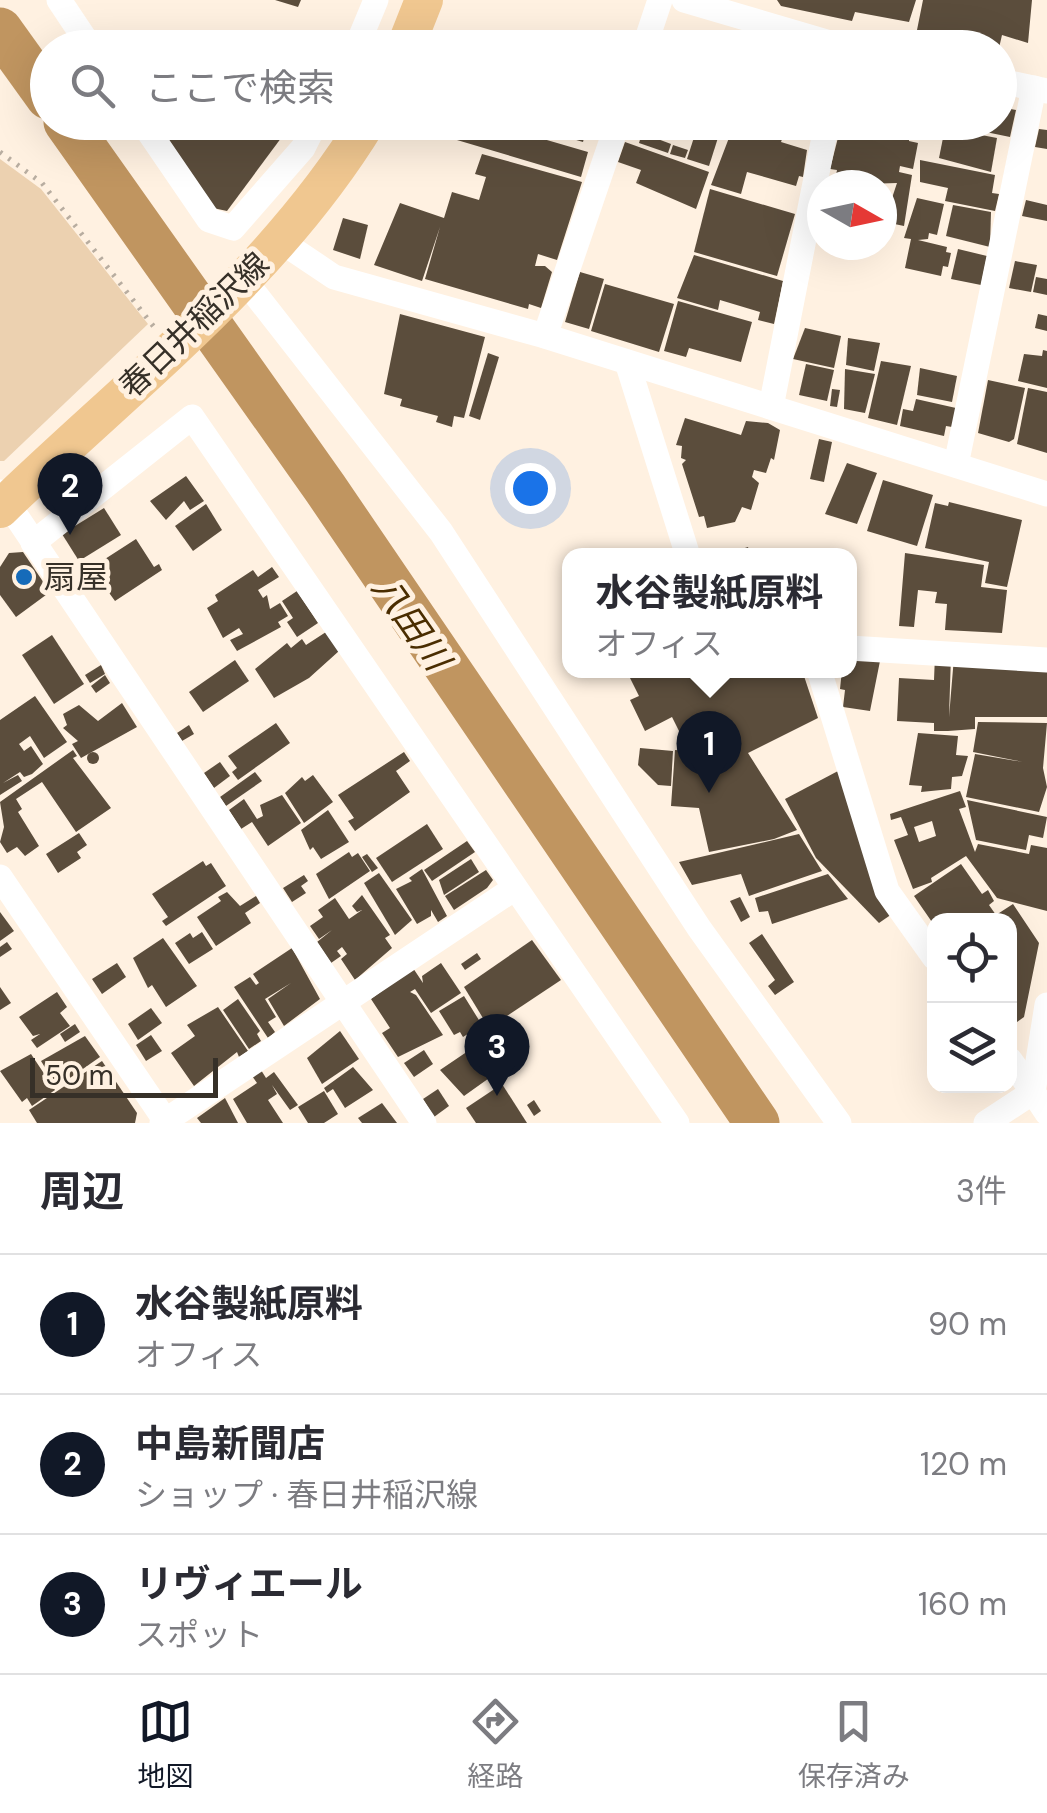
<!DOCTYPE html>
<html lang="ja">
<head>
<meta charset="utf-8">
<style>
	:root { --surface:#fff; --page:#f2f2f3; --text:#2b2b33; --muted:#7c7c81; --line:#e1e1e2; --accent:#111827 }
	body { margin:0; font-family:"DM Sans","Noto Sans JP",sans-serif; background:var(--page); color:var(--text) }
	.controls { position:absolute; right:30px; bottom:30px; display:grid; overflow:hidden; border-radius:20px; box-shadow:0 10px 40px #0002 }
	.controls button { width:90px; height:90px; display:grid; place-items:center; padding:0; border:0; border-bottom:2px solid var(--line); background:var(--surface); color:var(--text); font:50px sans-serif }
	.compass { position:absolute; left:807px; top:170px; width:90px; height:90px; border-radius:50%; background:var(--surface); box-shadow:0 10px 40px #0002; rotate:99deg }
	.scale { position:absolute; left:30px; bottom:25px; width:188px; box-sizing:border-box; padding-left:10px; border:5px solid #363028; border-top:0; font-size:28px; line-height:35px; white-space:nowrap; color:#363028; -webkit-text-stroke:8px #fff1e1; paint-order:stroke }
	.you { position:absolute; left:530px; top:488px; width:35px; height:35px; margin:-25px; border:8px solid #fff; border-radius:50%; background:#1a73e8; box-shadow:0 0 0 15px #1a73e833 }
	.badge { display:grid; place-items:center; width:65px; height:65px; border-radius:50%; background:var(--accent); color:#fff; font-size:32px; font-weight:700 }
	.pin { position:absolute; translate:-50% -82px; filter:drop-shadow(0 2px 5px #0008) }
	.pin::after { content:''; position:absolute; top:52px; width:35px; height:30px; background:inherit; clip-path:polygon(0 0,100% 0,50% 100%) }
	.popup { position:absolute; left:562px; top:548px; width:295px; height:130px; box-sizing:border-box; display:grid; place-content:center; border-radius:20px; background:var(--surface); filter:drop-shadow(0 2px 8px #0005); font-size:32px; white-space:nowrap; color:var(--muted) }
	.popup b { font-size:38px; color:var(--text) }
	.popup::after { content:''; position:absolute; left:50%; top:100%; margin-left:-20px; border:20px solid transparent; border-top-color:var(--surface) }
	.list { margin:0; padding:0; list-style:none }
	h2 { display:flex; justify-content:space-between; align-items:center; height:130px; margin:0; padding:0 40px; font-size:42px }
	h2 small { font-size:32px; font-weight:400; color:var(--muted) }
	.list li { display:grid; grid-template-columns:65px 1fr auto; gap:30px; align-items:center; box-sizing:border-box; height:140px; padding:0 40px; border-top:2px solid var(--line) }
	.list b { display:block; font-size:38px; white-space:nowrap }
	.list p { margin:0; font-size:32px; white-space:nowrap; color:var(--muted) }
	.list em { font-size:32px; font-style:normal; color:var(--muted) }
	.icon { flex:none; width:55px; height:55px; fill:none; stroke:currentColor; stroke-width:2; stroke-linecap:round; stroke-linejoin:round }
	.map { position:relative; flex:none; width:1047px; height:1123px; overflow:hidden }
	.search { position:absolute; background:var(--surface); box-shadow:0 10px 40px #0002; left:30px; right:30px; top:30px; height:110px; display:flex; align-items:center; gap:25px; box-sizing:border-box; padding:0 35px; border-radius:55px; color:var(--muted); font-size:38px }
	.sheet { height:550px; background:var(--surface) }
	nav { display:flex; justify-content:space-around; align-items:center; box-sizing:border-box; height:140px; border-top:2px solid var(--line); background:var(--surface); font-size:28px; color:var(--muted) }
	nav a { display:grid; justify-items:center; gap:5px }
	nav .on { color:var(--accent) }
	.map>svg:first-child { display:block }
	.green { fill:#ecd1b0 }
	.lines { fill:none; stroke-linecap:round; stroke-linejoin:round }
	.river { stroke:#c09560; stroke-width:45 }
	.building { fill:#5b4d3c; fill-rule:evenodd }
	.path { stroke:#b8ada0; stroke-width:5; stroke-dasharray:2.5 8; stroke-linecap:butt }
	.street { stroke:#fff; stroke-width:25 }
	.primary { stroke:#f0c790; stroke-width:38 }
	.poi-dot { fill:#166bb9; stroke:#fff1e1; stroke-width:4 }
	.labels { text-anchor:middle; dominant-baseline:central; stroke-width:10; stroke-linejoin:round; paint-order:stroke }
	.street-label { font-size:32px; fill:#363028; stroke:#fff1e1 }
	.poi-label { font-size:32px; fill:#363028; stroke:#fff1e1; text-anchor:start }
	.water-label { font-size:35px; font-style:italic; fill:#4a2d00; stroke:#fff1e1 }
</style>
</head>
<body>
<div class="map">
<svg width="1047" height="1123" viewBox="0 0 1047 1123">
	<rect width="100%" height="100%" fill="#fff1e1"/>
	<path class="green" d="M0 159 41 189 148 324 4 461H0Z"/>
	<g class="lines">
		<g class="river">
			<path d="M0 30 48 97"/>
			<path d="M66 122 325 488 757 1123"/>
		</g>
	</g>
	<g class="building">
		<path d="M275 0H301L298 7Z"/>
		<path d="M777 0H916L909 22 855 12 852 21 781 6Z"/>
		<path d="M923 0H1032L1028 43 1002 35 999 48H952L915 40Z"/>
		<path d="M197 34 233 47V48H177Z"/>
		<path d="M1000 107 1016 110 1010 137 947 124 1000 122Z"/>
		<path d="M167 122H293L227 211 213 208 163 135Z"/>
		<path d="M433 122H545L540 138 588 152 581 177 430 132Z"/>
		<path d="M563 122H603L599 134Z"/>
		<path d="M699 122H723L709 166 687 159Z"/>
		<path d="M735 122 784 134 781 142 807 150 803 177 799 176 796 186 747 172 741 194 711 185Z"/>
		<path d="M842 122H925L921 140 909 137V141L918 143 913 169 900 166 899 172 912 175 904 226 885 222 882 229V195L892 198 897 183 834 185 837 170 830 169Z"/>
		<path d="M558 126 585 134 583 142 556 134Z"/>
		<path d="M945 128 997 138 991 172 939 158Z"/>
		<path d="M1039 129 1047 130V149L1035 147Z"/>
		<path d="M642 133 671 144 668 153 639 143Z"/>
		<path d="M625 142 709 172 696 209 636 183 641 170 618 162Z"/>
		<path d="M673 145 688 150 685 158 670 154Z"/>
		<path d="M482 154 582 182 557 260 538 254 535 266H545L552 272 541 308 529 304 528 309 425 279 440 227 422 281 374 265 400 203 444 218 452 192 479 200 486 177 475 174Z"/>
		<path d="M920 160 995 175 992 193 999 194 995 211 945 201 948 188 920 182Z"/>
		<path d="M710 189 795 214 777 276 694 252Z"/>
		<path d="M917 198 944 204 937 235 929 233 928 239 918 240 947 247 946 252 951 253 948 267 943 266 941 276 905 268 911 239 904 238Z"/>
		<path d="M1026 200 1047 205V221L1022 216Z"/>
		<path d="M953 205 991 212 990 247 946 236Z"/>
		<path d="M343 218 368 225 360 259 333 250Z"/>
		<path d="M958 249 987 256 981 285 951 279Z"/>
		<path d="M694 255 783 281 774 324 758 320 760 312 720 300 718 310 677 298Z"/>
		<path d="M1015 261 1037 265 1031 292 1009 288Z"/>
		<path d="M580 272 604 279 589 329 565 322Z"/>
		<path d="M1036 277 1047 279V295L1033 292Z"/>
		<path d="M605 284 674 304 659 352 591 331Z"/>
		<path d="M678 301 752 322 741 362 689 348 686 357 664 351Z"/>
		<path d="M400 314 485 337 464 418 454 416 452 427 436 422 438 416 400 406 402 399 384 394Z"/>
		<path d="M1038 314 1047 316V331L1035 328Z"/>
		<path d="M805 328 841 336 834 368 793 359Z"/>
		<path d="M848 338 880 343 874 371 846 365Z"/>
		<path d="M1043 350 1047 351V388L1018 381 1024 354 1042 356Z"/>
		<path d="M488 353 499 357 480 420 469 416Z"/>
		<path d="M881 361 911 366 897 425 868 418Z"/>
		<path d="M806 364 834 370 827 401 799 395Z"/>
		<path d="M920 368 957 376 952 402 917 395Z"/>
		<path d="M845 369 875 374 865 413 844 409Z"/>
		<path d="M988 380 1025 388 1014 439 1009 442 978 433Z"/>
		<path d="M1028 388 1047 392V453L1017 444Z"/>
		<path d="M832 389 840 390 837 407 830 406Z"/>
		<path d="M916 399 956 408 952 427 946 426 944 436 900 426 903 409 913 411Z"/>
		<path d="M685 418 741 435 746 421 768 423 780 430 774 460 771 458 766 473 754 470 752 477 759 483 751 510 742 507 735 522 707 528 704 516 699 517 682 464 686 460 681 458 682 446 676 445Z"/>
		<path d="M819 439 832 442 824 482 810 479Z"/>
		<path d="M847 463 877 473 857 524 825 514Z"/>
		<path d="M186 476 204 501 190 510 184 501 166 520 150 501Z"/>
		<path d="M883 480 933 495 917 546 867 531Z"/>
		<path d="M949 502 1022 520 1007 587 985 583 989 562 925 548 935 503 948 506Z"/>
		<path d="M206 504 222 530 193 551 175 526Z"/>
		<path d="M104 508 121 535 79 561 62 534Z"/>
		<path d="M136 539 154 567 159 564 162 570 115 601 91 568Z"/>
		<path d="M748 547 751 556H724L723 555Z"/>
		<path d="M23 552 50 592 16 617 0 595V567L9 553Z"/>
		<path d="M905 553 984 565 981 587 1007 590 1002 633 945 630 947 604 935 603 937 592 918 590 914 627 899 626Z"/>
		<path d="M272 567 279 577 258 590 263 598 267 595 270 609 280 603 288 616 278 622 281 627 237 651 230 640 243 634 239 628 223 638 207 608 218 601 215 595 253 570 258 577Z"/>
		<path d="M297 591 318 623 297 637 287 622 293 618 282 601Z"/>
		<path d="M326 632 339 651 309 678 274 698 255 669 287 643 291 648 302 639 306 645Z"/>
		<path d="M52 635 84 684 54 704 22 655Z"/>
		<path d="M849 650 882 651 870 711 843 707 845 690 840 689 842 670H849Z"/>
		<path d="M935 655 951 656 949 717 954 657 1047 668V717H975V729L948 731H934V723L897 721 899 678 934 680Z"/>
		<path d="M235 660 249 681 203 712 189 692Z"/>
		<path d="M101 665 105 674 90 683 85 675Z"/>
		<path d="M626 670H802L818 718 748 753 797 830 774 839 709 852 699 808 671 806 675 750 689 751 672 717 645 731 630 700 639 696Z"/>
		<path d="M105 675 110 683 96 693 91 686Z"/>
		<path d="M35 696 67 742 44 758 30 736 19 744 24 751 31 746 43 764 32 774 24 777 20 772 3 783 18 775 22 781 0 795V720Z"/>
		<path d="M122 703 137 727 81 758 72 744 78 741 63 728 67 725 63 714 79 705 98 721Z"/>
		<path d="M978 722 1047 723 1043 768 1047 787 1039 812 966 797 975 754 1023 762 973 752Z"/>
		<path d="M276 723 290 743 238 780 232 772 237 768 228 756Z"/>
		<path d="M189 725 194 734 182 741 177 733Z"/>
		<path d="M918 733 958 736 956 755 968 756 962 776 952 777 951 789 921 792 922 786 909 785Z"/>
		<path d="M640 748 673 751 671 786 658 785 638 765Z"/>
		<path d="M73 750 77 756 73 758 111 808 76 832 42 782 16 799 22 809 18 812 39 846 25 856 17 847 7 853 0 842 4 827 0 802Z"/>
		<circle cx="93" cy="758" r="6"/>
		<path d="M404 752 410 761 396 771 410 792 355 831 348 821 354 818 338 795Z"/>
		<path d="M220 762 230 776 214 788 204 773Z"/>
		<path d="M838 771 892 914 879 923 816 858 785 799Z"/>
		<path d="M255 772 262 781 226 806 220 797Z"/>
		<path d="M313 775 333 802 304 823 285 793 302 777 305 781Z"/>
		<path d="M960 791 966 807 959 809 975 852 978 844 1029 854 1031 845 1047 848V911L997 898 966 856 931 878 932 882 913 889 894 840 908 835 901 817 891 820 890 814ZM932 821 936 836 919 842 914 827Z"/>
		<path d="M282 795 301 823 268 846 252 822 241 829 229 810 244 799 257 819 263 816 260 805Z"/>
		<path d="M967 800 1047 817 1043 838 1029 835 1026 850 976 840Z"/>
		<path d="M328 810 349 842 321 859 313 847 310 850 301 830Z"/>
		<path d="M427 824 443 849 392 882 376 858Z"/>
		<path d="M79 833 87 845 77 852 81 858 58 873 46 854Z"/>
		<path d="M799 834 822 871 749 896 741 874 692 885 679 862Z"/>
		<path d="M467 841 475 852 432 881 424 870Z"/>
		<path d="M349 852 352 857 358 853 370 871 329 899 316 874Z"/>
		<path d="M367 854 378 868 372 872 362 857Z"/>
		<path d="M471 859 479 872 444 895 439 880Z"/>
		<path d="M203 861 206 866 211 863 226 886 166 926 162 921 168 917 152 894Z"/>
		<path d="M961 864 982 894 988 890 994 901 989 905 996 915 1013 904 1039 943 1024 1017 1010 1027V920H934V925L914 896Z"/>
		<path d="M422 869 447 916 438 922 431 910V916L417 924 396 889 412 881 409 878Z"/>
		<path d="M486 870 493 880 487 888 454 910 445 896Z"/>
		<path d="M379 873 412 920 395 935 364 883Z"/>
		<path d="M828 874 848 899 772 924 768 911 759 912 755 898Z"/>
		<path d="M304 875 308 881 301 886 306 893 292 902 283 888Z"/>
		<path d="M227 892 240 906 256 896 260 903 245 913 251 923 216 946 197 917 221 901 218 897Z"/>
		<path d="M362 895 390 935 385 938 392 948 355 980 341 959 347 954 342 947 337 951 341 956 331 963 317 942 332 930 319 939 310 926 323 917 318 910 335 898 349 919 362 910 357 912 352 906Z"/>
		<path d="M740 897 750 917 741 922 730 901Z"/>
		<path d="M0 912 14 931 0 941Z"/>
		<path d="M202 932 213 949 189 964 175 943 190 933 193 938Z"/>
		<path d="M762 934 794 982 775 995 768 986 775 980 749 943Z"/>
		<path d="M163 938 197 986 166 1007 152 985 148 988 133 958Z"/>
		<path d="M532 940 561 980 489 1028 464 987Z"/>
		<path d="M7 942 12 949 0 957V947Z"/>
		<path d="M292 948 320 999 284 1026 268 999 291 983 265 999 276 1017 268 1022 275 1032 268 1038 234 987 250 977 256 985 259 983 253 974Z"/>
		<path d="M477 953 481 959 465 970 461 964Z"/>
		<path d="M117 963 126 977 102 994 92 979Z"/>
		<path d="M441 963 461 993 431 1013 415 989 410 992 416 995 443 1035 398 1057 382 1033 390 1028 371 999 413 968 423 983 422 976Z"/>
		<path d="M0 987 11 1003 0 1010Z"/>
		<path d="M57 992 67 1007 60 1013 70 1026 37 1048 31 1040 40 1034 33 1036 19 1017Z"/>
		<path d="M464 996 482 1025 463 1037 460 1032 454 1035 439 1011Z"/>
		<path d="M238 999 260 1031 257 1034 261 1041 249 1049 223 1010Z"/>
		<path d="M218 1007 248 1051 239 1057 237 1052 194 1086 171 1053 195 1036 187 1025Z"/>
		<path d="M151 1008 162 1023 138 1040 128 1024Z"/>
		<path d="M75 1024 80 1032 65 1042 60 1034Z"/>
		<path d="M340 1031 359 1059 322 1084 307 1058Z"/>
		<path d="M151 1035 162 1051 146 1061 136 1045Z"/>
		<path d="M85 1036 100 1057 57 1087 41 1061Z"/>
		<path d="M474 1047 486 1066 493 1061 499 1071 464 1096 440 1070Z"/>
		<path d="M424 1050 433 1064 414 1077 404 1063Z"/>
		<path d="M31 1054 55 1090 32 1106 27 1098 22 1102 0 1071Z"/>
		<path d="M102 1061 137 1113 135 1123H37L29 1110Z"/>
		<path d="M353 1067 373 1090 345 1108 333 1089 327 1093 324 1088Z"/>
		<path d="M261 1070 266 1078 274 1072 298 1105 290 1110 272 1085 277 1094 268 1100 283 1123H247L233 1099 257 1083 252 1076Z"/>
		<path d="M502 1084 527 1123H476L466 1108Z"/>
		<path d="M438 1089 449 1106 434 1117 423 1099Z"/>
		<path d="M324 1091 338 1114 324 1123H308L298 1107Z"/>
		<path d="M225 1098 238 1123H201L197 1118Z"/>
		<path d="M534 1100 541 1111 534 1116 527 1105Z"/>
		<path d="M382 1103 397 1123H362L358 1118Z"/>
	</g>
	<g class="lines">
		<path class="path" d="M0 152 42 183 154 327"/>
		<g class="street">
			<path d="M59 0 91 48"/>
			<path d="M684 0 847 48"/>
			<path d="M356 48 376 0"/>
			<path d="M644 48 660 0"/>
			<path d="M1000 81 1047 91"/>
			<path d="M142 122 209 220 233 228 303 148 316 122"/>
			<path d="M279 240 334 277 545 336 1047 494"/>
			<path d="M245 281 441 532 699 928 839 1123"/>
			<path d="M545 336 618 122"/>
			<path d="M627 362 688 556"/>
			<path d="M771 407 827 122"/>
			<path d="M956 465 1034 88"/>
			<path d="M0 492 424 1123"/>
			<path d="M33 543 192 417 677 1123"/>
			<path d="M849 648 1047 660"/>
			<path d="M819 670 887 891 934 957"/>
			<path d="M0 877 167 1123"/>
			<path d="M1047 1005 1033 1092 1047 1113"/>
			<path d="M162 1123 515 888"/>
			<path d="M986 1123 1033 1092 1010 1060"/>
		</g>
		<g class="primary">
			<path d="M405 48 424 0"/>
			<path d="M0 509C128 385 273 276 367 122"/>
		</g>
	</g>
	<circle class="poi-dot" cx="24" cy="577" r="10"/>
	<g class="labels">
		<g class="street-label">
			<text transform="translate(194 325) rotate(-44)">春日井稲沢線</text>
		</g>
		<g class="poi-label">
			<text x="44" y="577">扇屋</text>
		</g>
		<g class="water-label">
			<text transform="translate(411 623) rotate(55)">八田川</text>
		</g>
	</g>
</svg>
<div class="controls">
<button><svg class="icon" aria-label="locate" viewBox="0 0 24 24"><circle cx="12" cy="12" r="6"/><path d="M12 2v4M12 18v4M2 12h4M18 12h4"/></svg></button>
<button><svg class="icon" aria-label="layers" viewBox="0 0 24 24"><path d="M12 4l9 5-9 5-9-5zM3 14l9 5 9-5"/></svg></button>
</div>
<svg class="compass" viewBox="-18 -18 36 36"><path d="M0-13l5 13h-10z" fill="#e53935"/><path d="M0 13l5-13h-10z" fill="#7c7c81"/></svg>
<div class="scale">50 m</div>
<div class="you"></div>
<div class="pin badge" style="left:709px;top:793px">1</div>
<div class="popup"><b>水谷製紙原料</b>オフィス</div>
<div class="pin badge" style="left:70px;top:535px">2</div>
<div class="pin badge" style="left:497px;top:1096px">3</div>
<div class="search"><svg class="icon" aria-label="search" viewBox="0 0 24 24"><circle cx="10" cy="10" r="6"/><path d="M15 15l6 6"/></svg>ここで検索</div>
</div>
<section class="sheet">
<h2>周辺<small>3件</small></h2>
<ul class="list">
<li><span class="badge">1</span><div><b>水谷製紙原料</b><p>オフィス</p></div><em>90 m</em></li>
<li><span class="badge">2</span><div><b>中島新聞店</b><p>ショップ · 春日井稲沢線</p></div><em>120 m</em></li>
<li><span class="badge">3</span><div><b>リヴィエール</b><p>スポット</p></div><em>160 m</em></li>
</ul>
</section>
<nav>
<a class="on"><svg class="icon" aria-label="map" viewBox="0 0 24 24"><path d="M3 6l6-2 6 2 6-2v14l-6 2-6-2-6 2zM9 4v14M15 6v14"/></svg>地図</a>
<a><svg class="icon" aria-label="directions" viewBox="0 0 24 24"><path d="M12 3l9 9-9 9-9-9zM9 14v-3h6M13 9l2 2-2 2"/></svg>経路</a>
<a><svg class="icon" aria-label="saved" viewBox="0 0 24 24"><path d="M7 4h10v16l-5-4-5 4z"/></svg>保存済み</a>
</nav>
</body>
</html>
